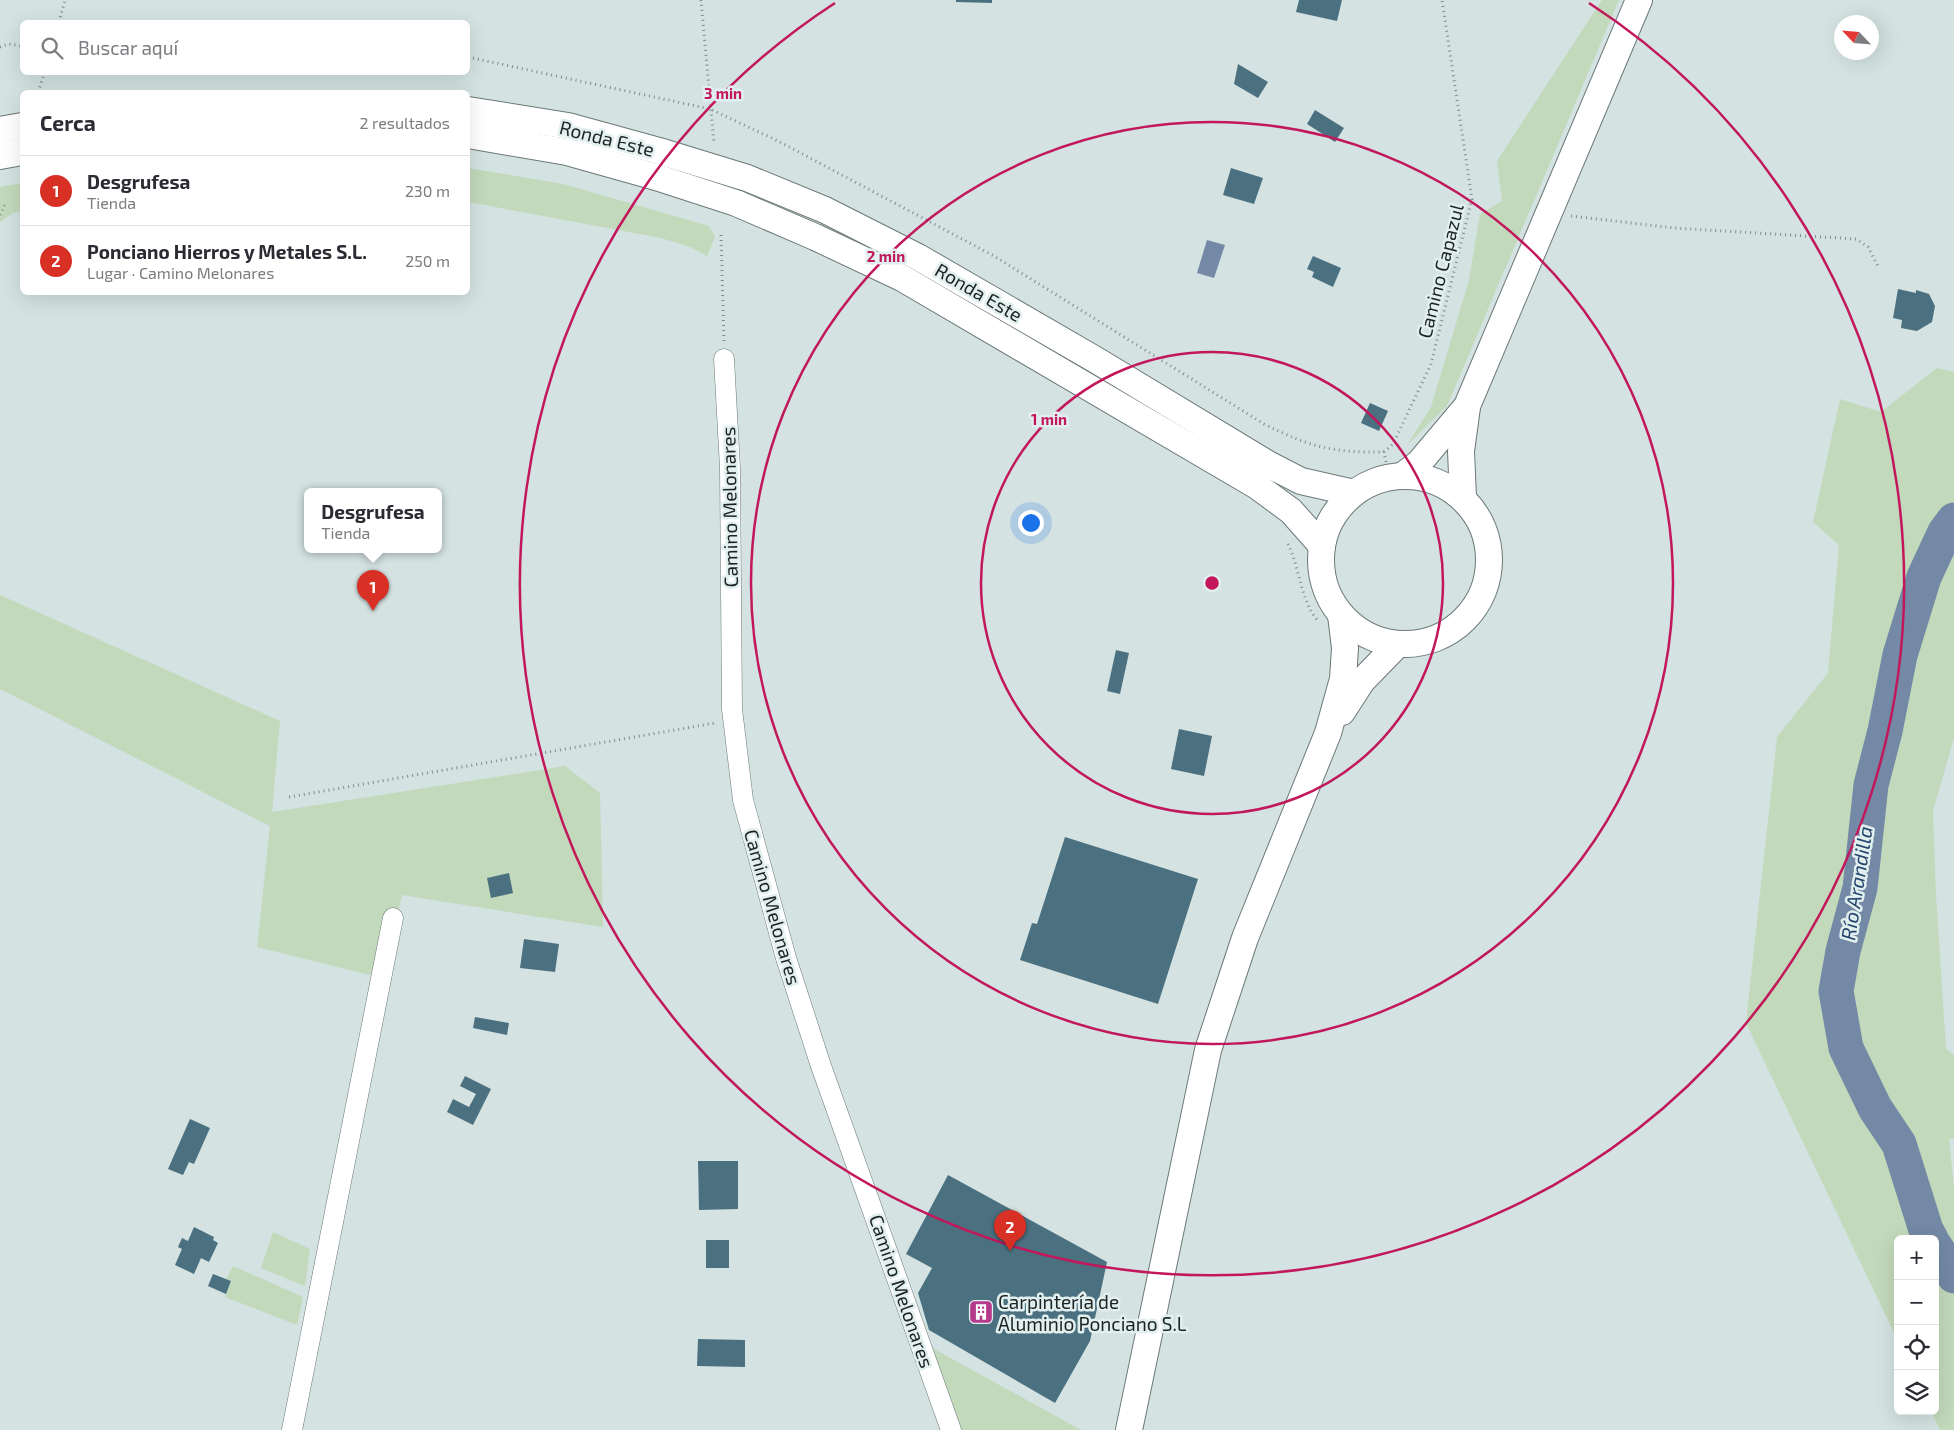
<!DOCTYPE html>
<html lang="es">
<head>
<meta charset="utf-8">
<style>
	:root { --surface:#fff; --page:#f7f7f7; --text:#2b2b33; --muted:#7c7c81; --line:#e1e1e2; --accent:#d93025 }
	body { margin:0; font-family:"Exo 2",sans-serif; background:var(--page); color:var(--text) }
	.controls { position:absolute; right:15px; bottom:15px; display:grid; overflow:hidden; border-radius:8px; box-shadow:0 5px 20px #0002 }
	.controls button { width:45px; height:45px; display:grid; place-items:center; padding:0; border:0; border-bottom:1px solid var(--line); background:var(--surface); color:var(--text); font:25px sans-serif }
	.compass { position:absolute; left:1834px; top:15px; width:45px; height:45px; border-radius:50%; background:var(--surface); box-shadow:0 5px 20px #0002; rotate:296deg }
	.you { position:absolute; left:1030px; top:522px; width:18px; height:18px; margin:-12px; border:4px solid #fff; border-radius:50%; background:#1a73e8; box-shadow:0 0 0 8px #1a73e833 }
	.badge { display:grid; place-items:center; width:32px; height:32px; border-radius:50%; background:var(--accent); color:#fff; font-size:16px; font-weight:700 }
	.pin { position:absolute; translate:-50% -41px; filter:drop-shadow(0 1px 2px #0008) }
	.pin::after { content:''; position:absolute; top:26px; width:18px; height:15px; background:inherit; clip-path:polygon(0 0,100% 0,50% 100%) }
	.popup { position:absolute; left:304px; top:488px; width:138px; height:65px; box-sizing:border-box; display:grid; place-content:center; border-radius:8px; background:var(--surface); filter:drop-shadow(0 1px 4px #0005); font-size:16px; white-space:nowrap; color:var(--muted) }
	.popup b { font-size:19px; color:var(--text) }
	.popup::after { content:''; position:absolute; left:50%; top:100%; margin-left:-10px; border:10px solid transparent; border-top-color:var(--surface) }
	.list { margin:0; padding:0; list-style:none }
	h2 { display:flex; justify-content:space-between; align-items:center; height:65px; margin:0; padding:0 20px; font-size:21px }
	h2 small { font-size:16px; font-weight:400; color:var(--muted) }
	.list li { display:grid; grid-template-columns:32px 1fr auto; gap:15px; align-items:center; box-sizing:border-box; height:70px; padding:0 20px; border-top:1px solid var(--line) }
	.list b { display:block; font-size:19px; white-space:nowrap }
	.list p { margin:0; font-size:16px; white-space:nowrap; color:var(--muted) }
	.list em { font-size:16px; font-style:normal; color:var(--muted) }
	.icon { flex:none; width:28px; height:28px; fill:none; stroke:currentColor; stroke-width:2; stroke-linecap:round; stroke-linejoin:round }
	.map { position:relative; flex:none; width:1954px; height:1430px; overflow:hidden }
	.search { position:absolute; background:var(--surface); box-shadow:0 5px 20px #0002; left:20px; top:20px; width:450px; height:55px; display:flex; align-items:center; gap:12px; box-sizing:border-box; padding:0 18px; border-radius:8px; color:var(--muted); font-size:19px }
	.panel { position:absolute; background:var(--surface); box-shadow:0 5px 20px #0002; left:20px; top:90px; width:450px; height:205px; border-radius:8px }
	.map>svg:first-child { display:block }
	.green { fill:#c3d9bb }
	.water { fill:#7389a5 }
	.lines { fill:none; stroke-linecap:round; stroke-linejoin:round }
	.river { stroke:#7389a5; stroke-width:35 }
	.building { fill:#4b7181 }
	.minor-casing { stroke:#6b7878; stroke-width:21 }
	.major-casing { stroke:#6b7878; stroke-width:28 }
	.path { stroke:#828c8c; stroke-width:3; stroke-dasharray:1 4; stroke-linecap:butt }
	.minor { stroke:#fff; stroke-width:20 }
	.major { stroke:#fff; stroke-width:26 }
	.ring { fill:none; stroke:#c2185b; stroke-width:2.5 }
	.labels { text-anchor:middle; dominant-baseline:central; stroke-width:5; stroke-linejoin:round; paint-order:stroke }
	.street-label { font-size:19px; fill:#1d2222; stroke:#e1efef }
	.poi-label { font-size:19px; fill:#1d2222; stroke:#e1efef; text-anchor:start }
	.water-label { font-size:20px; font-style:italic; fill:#25456d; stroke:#e1efef }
	.centre { fill:#c2185b; stroke:#e1efef; stroke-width:2.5 }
	.ring-label { font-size:15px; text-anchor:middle; font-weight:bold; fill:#c2185b; stroke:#e1efef; stroke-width:5; stroke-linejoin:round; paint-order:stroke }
</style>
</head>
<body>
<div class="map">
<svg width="1954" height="1430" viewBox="0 0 1954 1430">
	<rect width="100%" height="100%" fill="#d4e2e2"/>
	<g class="green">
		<path d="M1602 0H1619L1447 406 1407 445 1431 407 1469 280 1480 214 1502 201 1497 161Z"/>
		<path d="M468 168 563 184 709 226 715 237 707 256 690 247 661 238 468 202Z"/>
		<path d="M22 183V212L13 213 0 222V187Z"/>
		<path d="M1937 368 1954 372V738L1933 811 1936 895 1946 1049 1954 1055V1138L1949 1139 1954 1187V1430H1940L1931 1411H1935V1239H1898V1341L1746 1023 1777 737 1828 673 1839 545 1813 522 1840 399 1881 412Z"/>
		<path d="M0 595 280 721 272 812 565 766 600 793 603 927 402 895 382 978 257 947 270 826 0 689Z"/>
		<path d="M273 1232 310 1249 305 1286 261 1268Z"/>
		<path d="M233 1266 303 1297 297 1325 225 1297 231 1281 226 1279Z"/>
		<path d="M927 1345 1081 1430H955Z"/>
	</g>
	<path class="water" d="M1207 240 1225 245 1214 278 1197 273Z"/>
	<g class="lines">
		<g class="river">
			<path d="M1931 1239 1926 1230 1899 1144 1875 1108 1846 1048 1836 991 1843 951 1860 888 1871 785 1885 731 1900 655 1924 577 1945 532 1954 520"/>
			<path d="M1935 1246 1954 1276"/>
		</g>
	</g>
	<g class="building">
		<path d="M956 0H992V3L956 2Z"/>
		<path d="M1299 0H1342L1337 21 1296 12Z"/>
		<path d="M1238 64 1268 82 1258 98 1234 84Z"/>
		<path d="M1315 110 1344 128 1335 142 1307 124Z"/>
		<path d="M1231 168 1263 178 1254 204 1223 195Z"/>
		<path d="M1313 256 1341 268 1333 287 1312 277 1314 272 1307 269Z"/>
		<path d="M1898 289 1916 293V290L1929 294 1935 306 1932 322 1917 331 1901 328 1902 320 1893 318Z"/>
		<path d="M1370 403 1388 411 1379 431 1361 423Z"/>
		<path d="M1116 650 1129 653 1120 694 1107 691Z"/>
		<path d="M1179 729 1212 736 1204 776 1171 769Z"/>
		<path d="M1065 837 1198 879 1158 1004 1020 960 1032 923 1037 924Z"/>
		<path d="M509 873 513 893 491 898 487 878Z"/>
		<path d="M524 939 559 944 555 972 520 968Z"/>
		<path d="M475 1017 509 1023 507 1035 473 1028Z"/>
		<path d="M465 1076 491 1089 473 1125 447 1112 453 1099 469 1107 476 1094 460 1086Z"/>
		<path d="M190 1119 210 1128 194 1164 189 1162 183 1175 168 1169Z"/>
		<path d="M698 1161H738V1209L699 1210Z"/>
		<path d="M948 1175 1107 1262 1090 1341 1055 1403 929 1330 918 1293 932 1268 906 1254Z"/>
		<path d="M194 1227 214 1237 213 1240 218 1243 209 1262 201 1258 194 1274 175 1265 182 1249 178 1247 182 1238 188 1241Z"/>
		<rect x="706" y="1240" width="23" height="28"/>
		<path d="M213 1274 231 1281 226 1294 208 1286Z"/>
		<path d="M698 1339 745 1340V1367L697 1366Z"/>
	</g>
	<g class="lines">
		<defs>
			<g id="minor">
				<path d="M724 359 730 468 732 709 743 800 786 958 821 1066 951 1430"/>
				<path d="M292 1430 393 918"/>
			</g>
			<g id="major">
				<path d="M468 110 568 126 659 151 747 178 825 210 918 257 1096 360 1268 464 1301 481 1354 493"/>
				<path d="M0 130 22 126"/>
				<path d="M468 135 567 152 656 177 736 203 815 237 902 278 1257 486 1291 511 1322 546"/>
				<path d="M0 156 22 152"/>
				<path d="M1402 476 1419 463 1467 406 1639 0"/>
				<circle cx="1405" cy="560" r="84"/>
				<path d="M1463 498 1461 451 1467 407"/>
				<path d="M1342 712 1362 681 1398 644"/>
				<path d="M1129 1430 1208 1050 1245 938 1328 733 1343 679 1345 648 1341 615"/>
			</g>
		</defs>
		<use href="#minor" class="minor-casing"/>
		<use href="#major" class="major-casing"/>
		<g class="path">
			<path d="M701 0 714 144"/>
			<path d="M59 22 65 0"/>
			<path d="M0 47 8 44 22 46"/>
			<path d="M468 57 710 109 780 142 994 256 1264 424C1310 447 1333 453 1384 452"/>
			<path d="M38 92 45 72"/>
			<path d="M0 215 6 202"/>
			<path d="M1571 216 1674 228 1856 239 1868 247 1878 266"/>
			<path d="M721 235 724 341"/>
			<path d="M1386 462 1384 452 1393 444 1431 364 1472 199 1442 0"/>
			<path d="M1288 544C1300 568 1300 600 1318 621"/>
			<path d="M289 797 715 723"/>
		</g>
		<use href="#minor" class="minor"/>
		<use href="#major" class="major"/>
	</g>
	<g class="ring">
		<circle cx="1212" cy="583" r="231"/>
		<circle cx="1212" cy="583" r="461"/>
		<path d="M1589 3A692 692 0 1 1 835 3"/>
	</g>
	<defs>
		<symbol id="building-square" viewBox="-11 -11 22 22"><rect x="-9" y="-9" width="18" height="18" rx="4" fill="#b53a8c" stroke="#e1efef"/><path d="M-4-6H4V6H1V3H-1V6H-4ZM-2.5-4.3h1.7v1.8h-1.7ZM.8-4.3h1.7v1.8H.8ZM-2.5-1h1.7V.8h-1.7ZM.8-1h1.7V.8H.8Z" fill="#fff"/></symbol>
	</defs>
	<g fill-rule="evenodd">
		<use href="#building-square" x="967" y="1298" width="28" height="28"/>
	</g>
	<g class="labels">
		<g class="street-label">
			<text transform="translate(607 138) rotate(14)">Ronda Este</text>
			<text transform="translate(1440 271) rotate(-76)">Camino Capazul</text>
			<text transform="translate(979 292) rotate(30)">Ronda Este</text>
			<text transform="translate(729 507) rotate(-91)">Camino Melonares</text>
			<text transform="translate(773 907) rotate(74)">Camino Melonares</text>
			<text transform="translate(902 1291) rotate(71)">Camino Melonares</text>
		</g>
		<g class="poi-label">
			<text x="998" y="1301">Carpintería de<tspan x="998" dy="22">Aluminio Ponciano S.L</tspan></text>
		</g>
		<g class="water-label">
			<text transform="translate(1856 883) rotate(-81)">Río Arandilla</text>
		</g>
	</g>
	<circle cx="1212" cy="583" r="8" class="centre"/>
	<g class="ring-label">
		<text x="723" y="99">3 min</text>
		<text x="886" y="262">2 min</text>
		<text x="1049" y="425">1 min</text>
	</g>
</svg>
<div class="controls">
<button>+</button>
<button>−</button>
<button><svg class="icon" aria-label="locate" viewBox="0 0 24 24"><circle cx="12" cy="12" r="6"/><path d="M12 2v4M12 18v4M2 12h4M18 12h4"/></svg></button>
<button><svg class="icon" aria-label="layers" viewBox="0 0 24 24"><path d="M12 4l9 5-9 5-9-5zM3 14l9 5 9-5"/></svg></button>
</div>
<svg class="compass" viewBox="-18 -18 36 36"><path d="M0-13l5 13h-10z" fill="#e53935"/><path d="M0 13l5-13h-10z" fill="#7c7c81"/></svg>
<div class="you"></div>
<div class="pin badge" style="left:373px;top:611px">1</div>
<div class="popup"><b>Desgrufesa</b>Tienda</div>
<div class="pin badge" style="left:1010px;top:1251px">2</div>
<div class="search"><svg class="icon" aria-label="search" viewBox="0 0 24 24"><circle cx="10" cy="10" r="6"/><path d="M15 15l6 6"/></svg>Buscar aquí</div>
<section class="panel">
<h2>Cerca<small>2 resultados</small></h2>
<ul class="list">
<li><span class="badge">1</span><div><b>Desgrufesa</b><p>Tienda</p></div><em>230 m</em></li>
<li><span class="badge">2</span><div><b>Ponciano Hierros y Metales S.L.</b><p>Lugar · Camino Melonares</p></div><em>250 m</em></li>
</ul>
</section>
</div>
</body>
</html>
